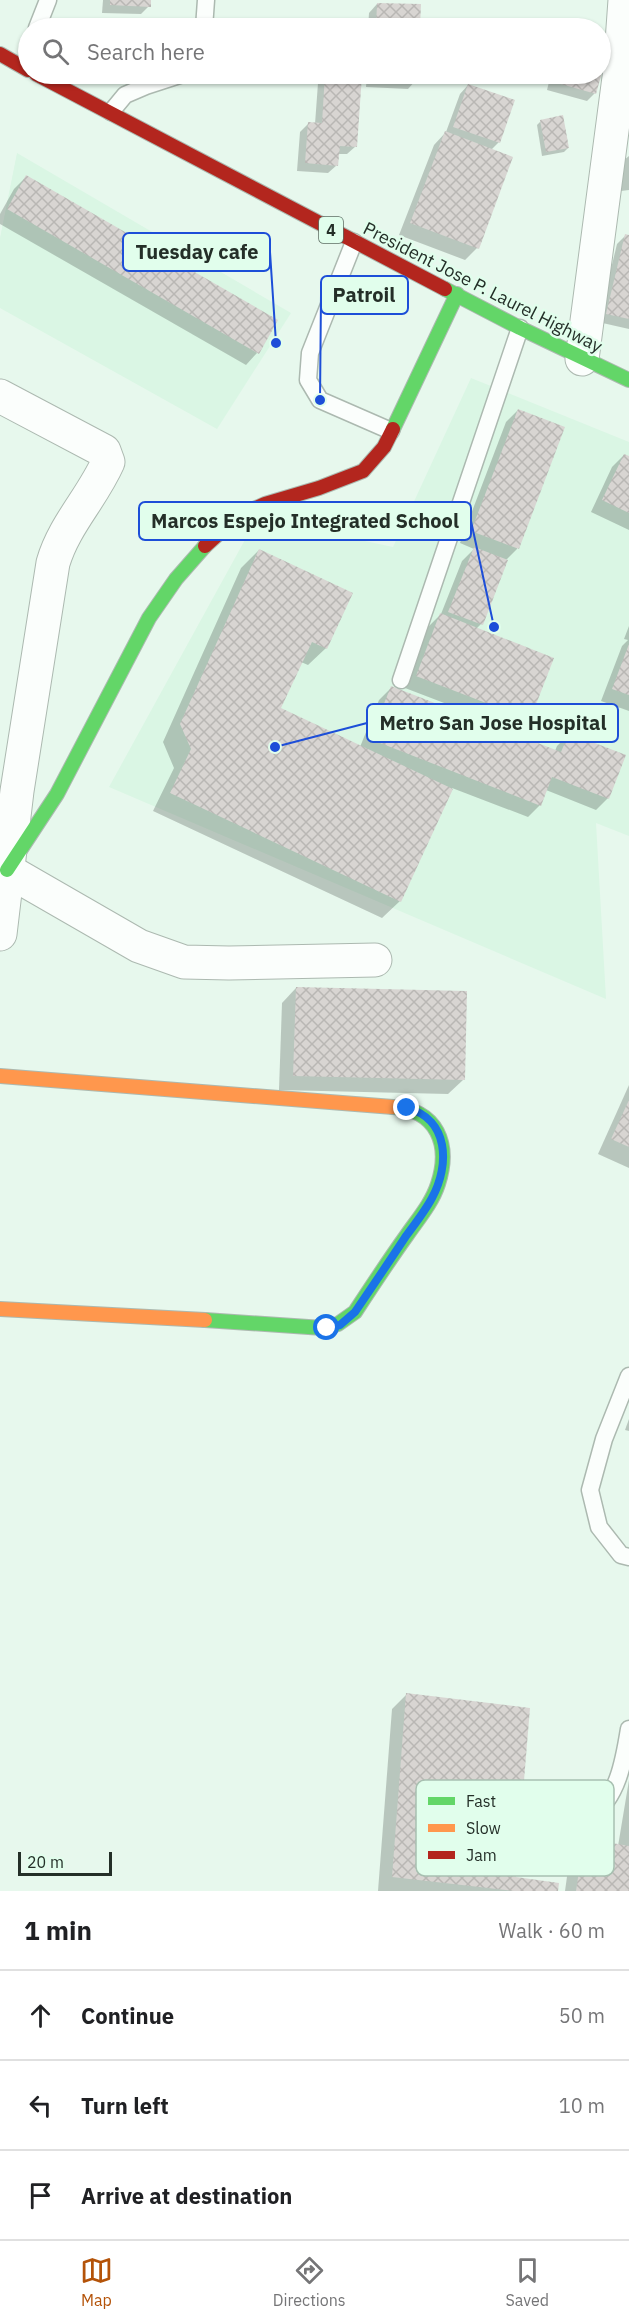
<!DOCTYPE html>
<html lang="en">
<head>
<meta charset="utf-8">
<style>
	:root { --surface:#fff; --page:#f2f2f2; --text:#202124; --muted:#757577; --line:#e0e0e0; --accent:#b45309 }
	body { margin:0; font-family:"IBM Plex Sans",sans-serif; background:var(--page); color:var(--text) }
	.scale { position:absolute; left:18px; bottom:15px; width:94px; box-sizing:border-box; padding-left:6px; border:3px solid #242f28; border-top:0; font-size:16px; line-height:21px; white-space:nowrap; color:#242f28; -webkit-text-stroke:4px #e1feec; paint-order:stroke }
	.stop { position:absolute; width:18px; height:18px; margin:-14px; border:4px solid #1a73e8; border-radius:50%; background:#fff }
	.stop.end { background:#1a73e8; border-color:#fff; box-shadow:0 2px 6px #0008 }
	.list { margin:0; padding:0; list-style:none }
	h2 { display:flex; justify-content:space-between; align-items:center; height:78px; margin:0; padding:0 24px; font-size:26px }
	h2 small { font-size:20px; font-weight:400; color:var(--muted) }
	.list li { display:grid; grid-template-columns:39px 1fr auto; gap:18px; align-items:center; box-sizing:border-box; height:90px; padding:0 24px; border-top:2px solid var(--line) }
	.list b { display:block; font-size:22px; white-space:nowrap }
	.list em { font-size:20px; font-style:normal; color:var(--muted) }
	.icon { flex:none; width:33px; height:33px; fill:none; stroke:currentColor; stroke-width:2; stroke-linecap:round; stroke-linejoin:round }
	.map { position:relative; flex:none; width:629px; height:1891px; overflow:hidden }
	.search { position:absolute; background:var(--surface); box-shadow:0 2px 4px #0004; left:18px; right:18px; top:18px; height:66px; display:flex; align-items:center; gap:15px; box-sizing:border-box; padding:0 21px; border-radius:33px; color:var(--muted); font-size:22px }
	.sheet { height:348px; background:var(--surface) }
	nav { display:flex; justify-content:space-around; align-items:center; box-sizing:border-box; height:84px; border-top:2px solid var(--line); background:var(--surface); font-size:16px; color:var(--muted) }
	nav a { display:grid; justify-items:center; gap:3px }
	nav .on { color:var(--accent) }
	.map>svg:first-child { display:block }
	.built { fill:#daf6e4 }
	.shadow { fill:#0003 }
	.building { fill:url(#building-cross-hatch) }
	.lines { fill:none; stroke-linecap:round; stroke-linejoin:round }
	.lane-casing { stroke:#acb9b0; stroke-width:19 }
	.street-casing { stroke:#acb9b0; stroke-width:35 }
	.fast-casing { stroke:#acb9b0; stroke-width:16 }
	.slow-casing { stroke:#acb9b0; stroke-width:16 }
	.jam-casing { stroke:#acb9b0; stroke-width:16 }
	.lane { stroke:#fbfefc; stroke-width:16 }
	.street { stroke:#fbfefc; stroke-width:33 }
	.fast { stroke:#63d668; stroke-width:14 }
	.slow { stroke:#ff974d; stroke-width:14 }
	.jam { stroke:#b3261e; stroke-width:14 }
	.route { stroke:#1a73e8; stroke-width:8 }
	.labels { text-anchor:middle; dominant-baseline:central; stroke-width:5; stroke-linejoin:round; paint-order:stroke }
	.shield { fill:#e1feec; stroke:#5d6d63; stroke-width:1.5 }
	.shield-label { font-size:16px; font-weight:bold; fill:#242f28 }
	.street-label { font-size:18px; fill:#242f28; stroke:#e1feec }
	.key { fill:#e1feec; stroke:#a8c0b1; stroke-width:1.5 }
	.key-label { font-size:16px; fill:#242f28 }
	.leader { fill:none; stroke:#1d4ed8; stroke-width:2 }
	.callout-dot { fill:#1d4ed8; stroke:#e1feec; stroke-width:2 }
	.callout { fill:#e1feec; stroke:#1d4ed8; stroke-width:2 }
	.callout-label { font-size:20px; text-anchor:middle; font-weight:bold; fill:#242f28 }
</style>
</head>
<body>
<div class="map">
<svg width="629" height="1891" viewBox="0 0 629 1891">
	<defs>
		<pattern id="building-cross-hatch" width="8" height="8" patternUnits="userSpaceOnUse" patternTransform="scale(1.5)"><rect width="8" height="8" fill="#d8d5d2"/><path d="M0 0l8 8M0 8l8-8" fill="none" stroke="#b9b7b4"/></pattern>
	</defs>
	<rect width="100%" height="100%" fill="#e7f8ed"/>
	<g class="built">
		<path d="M17 153 291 313 217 429 0 308V238Z"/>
		<path d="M471 378 629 442V836L596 823 606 999 109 787 257 518 393 547Z"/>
	</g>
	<g class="shadow">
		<path d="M103 0H149V6L141 14 102 13Z"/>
		<path d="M377 4 419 6 418 28H368L369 13Z"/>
		<path d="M326 74 356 146 347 154H338L337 165 328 173 297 171 300 132 308 124H315L318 83Z"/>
		<path d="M367 74H417L416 80 408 89 366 87Z"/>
		<path d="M551 74H600L595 93 587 101 547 90Z"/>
		<path d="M468 85 499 142 491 150 477 248 465 260 399 235 434 145 446 132 460 94Z"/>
		<path d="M541 121 568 148 564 152 542 156 537 125Z"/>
		<path d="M629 156V190L621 191 618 165Z"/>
		<path d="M26 177 257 353 246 365 0 224V214L14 189Z"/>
		<path d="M625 236H629V329L598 322 617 244Z"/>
		<path d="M518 410 563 428 517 549 505 561 481 624 476 629 529 719 517 731 405 688 428 627 441 614 462 561 474 549 460 543 506 422Z"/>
		<path d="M624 455 629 458V530L591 512 612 467Z"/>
		<path d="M259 550 326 648 308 665 301 662 279 709 360 747 379 700 391 688 555 751 557 746 569 734 608 798 596 810 546 790 540 805 528 817 452 788 400 901 382 918 153 811 174 768 163 742 241 568Z"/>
		<path d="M629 626V711L601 701 622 646 628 640 624 639Z"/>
		<path d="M296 988 463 1080 448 1094 279 1090 282 1003Z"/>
		<path d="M629 1085V1168L598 1154Z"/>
		<path d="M629 1419V1431L625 1430Z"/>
		<path d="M407 1694 514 1882 557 1891H378L392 1709Z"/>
		<path d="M629 1780V1891H565L570 1855 585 1840 618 1846Z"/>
	</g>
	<g class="building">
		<path d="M110 0H151V7L110 5Z"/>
		<path d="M377 3 421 4 420 28H376Z"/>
		<path d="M600 56 606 58 596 94 554 82 556 74H600Z"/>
		<path d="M325 74 362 75 357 147 340 146 338 166 305 163 308 122 322 123Z"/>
		<path d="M374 74H418V81L374 80Z"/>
		<path d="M468 84 515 100 500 143 453 127Z"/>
		<path d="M563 115 569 148 546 152 540 120Z"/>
		<path d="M445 131 513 157 479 249 410 223Z"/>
		<path d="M26 175 278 320 259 354 7 209Z"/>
		<path d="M625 234 629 235V319L606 314Z"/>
		<path d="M518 409 565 427 519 549 471 531Z"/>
		<path d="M624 454 629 456V513L602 500Z"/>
		<path d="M474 547 508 560 483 625 448 612Z"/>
		<path d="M259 549 353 593 327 649 312 642 281 708 453 789 401 902 170 793 191 749 180 724Z"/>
		<path d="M440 613 554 658 530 720 416 676Z"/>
		<path d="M629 644V695L612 689Z"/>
		<path d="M391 686 561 752 569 733 626 755 609 799 552 777 541 806 370 739Z"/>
		<path d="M296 987 467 991 465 1080 293 1076Z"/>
		<path d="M629 1100V1147L611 1139Z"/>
		<path d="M406 1693 530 1708 516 1877 559 1883 558 1891H514L392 1877Z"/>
		<path d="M584 1838 629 1846V1891H576Z"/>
	</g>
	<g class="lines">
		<defs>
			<g id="lane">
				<path d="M37 28 48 0"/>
				<path d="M204 28 206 0"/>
				<path d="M111 112 125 95 146 86 183 74"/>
				<path d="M354 242 310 353 308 380 320 400 391 431"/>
				<path d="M401 680 520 328"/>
				<path d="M629 1376 604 1439 590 1490 599 1527 621 1555 629 1557"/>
				<path d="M555 1834C567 1829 580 1824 590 1817 618 1798 624 1760 629 1729"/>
			</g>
			<g id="street">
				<path d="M582 359 620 70 625 0"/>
				<path d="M0 396 104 451 108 462C92 498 64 525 53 563L17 791 0 934"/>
				<path d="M7 870 139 946 184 962 229 963 375 960"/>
			</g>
			<g id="fast">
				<path d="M445 289 520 328 629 380"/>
				<path d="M393 429 457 294"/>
				<path d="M7 870 57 794 149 618 176 579 205 546"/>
				<path d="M205 1320 323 1328 338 1324 355 1312C372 1286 389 1260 407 1235 418 1219 432 1203 438 1184 451 1144 437 1110 393 1107"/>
			</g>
			<g id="slow">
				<path d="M0 1076 393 1107"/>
				<path d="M0 1309 205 1320"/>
			</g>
			<g id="jam">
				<path d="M0 54 28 70"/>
				<path d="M36 74 445 289"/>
				<path d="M205 546 238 516 265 504 319 488 363 471 384 447 393 429"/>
			</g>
		</defs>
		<use href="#lane" class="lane-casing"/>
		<use href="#street" class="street-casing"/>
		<use href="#fast" class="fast-casing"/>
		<use href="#slow" class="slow-casing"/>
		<use href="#jam" class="jam-casing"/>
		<use href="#lane" class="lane"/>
		<use href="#street" class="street"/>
		<use href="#fast" class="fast"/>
		<use href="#slow" class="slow"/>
		<use href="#jam" class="jam"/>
	</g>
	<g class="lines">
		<path class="route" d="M327 1328 340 1325 355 1312C372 1287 389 1262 406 1236 415 1224 425 1211 432 1198 450 1165 449 1119 407 1108"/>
	</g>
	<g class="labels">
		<rect class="shield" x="319" y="217" width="24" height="26" rx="4.5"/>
		<g class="shield-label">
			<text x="331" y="230">4</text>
		</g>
		<g class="street-label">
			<text transform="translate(483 287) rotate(27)">President Jose P. Laurel Highway</text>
		</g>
	</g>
	<rect x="416" y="1780" width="198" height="96" rx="9" class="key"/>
	<rect x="428" y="1797" width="27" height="8" fill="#63d668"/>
	<rect x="428" y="1824" width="27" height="8" fill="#ff974d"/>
	<rect x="428" y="1851" width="27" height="8" fill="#b3261e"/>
	<g class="key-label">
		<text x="466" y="1807">Fast</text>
		<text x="466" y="1834">Slow</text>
		<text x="466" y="1861">Jam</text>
	</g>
	<path class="leader" d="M276 343L270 252M320 400L321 295M494 627L471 521M275 747L367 723"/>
	<g class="callout-dot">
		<circle cx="276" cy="343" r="6"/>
		<circle cx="320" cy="400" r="6"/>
		<circle cx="494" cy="627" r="6"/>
		<circle cx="275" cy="747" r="6"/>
	</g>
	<g class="callout">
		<rect x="123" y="233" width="147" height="38" rx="6"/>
		<rect x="321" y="276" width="87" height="38" rx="6"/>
		<rect x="139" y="502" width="332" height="38" rx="6"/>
		<rect x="367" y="704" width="251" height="38" rx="6"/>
	</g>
	<g class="callout-label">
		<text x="197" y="259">Tuesday cafe</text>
		<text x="364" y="302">Patroil</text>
		<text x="305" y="528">Marcos Espejo Integrated School</text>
		<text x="493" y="730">Metro San Jose Hospital</text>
	</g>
</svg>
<div class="scale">20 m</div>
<div class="stop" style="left:327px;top:1328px"></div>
<div class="stop end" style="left:407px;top:1108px"></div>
<div class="search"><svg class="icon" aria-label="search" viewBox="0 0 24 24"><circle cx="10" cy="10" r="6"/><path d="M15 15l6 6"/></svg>Search here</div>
</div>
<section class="sheet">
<h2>1 min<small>Walk · 60 m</small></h2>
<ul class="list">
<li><svg class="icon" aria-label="ahead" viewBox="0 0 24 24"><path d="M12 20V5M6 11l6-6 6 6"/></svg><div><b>Continue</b></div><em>50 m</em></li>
<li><svg class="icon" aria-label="left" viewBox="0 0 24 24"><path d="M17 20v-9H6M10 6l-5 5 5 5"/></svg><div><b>Turn left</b></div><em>10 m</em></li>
<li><svg class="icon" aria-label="arrive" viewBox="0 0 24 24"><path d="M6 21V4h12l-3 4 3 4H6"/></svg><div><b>Arrive at destination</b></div></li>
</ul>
</section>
<nav>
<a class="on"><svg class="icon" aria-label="map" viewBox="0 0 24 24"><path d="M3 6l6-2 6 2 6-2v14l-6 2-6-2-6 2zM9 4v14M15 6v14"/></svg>Map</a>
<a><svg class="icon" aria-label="directions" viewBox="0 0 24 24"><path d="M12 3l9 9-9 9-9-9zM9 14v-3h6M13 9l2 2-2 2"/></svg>Directions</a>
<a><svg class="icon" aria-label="saved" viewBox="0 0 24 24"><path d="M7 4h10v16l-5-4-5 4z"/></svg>Saved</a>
</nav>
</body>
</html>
